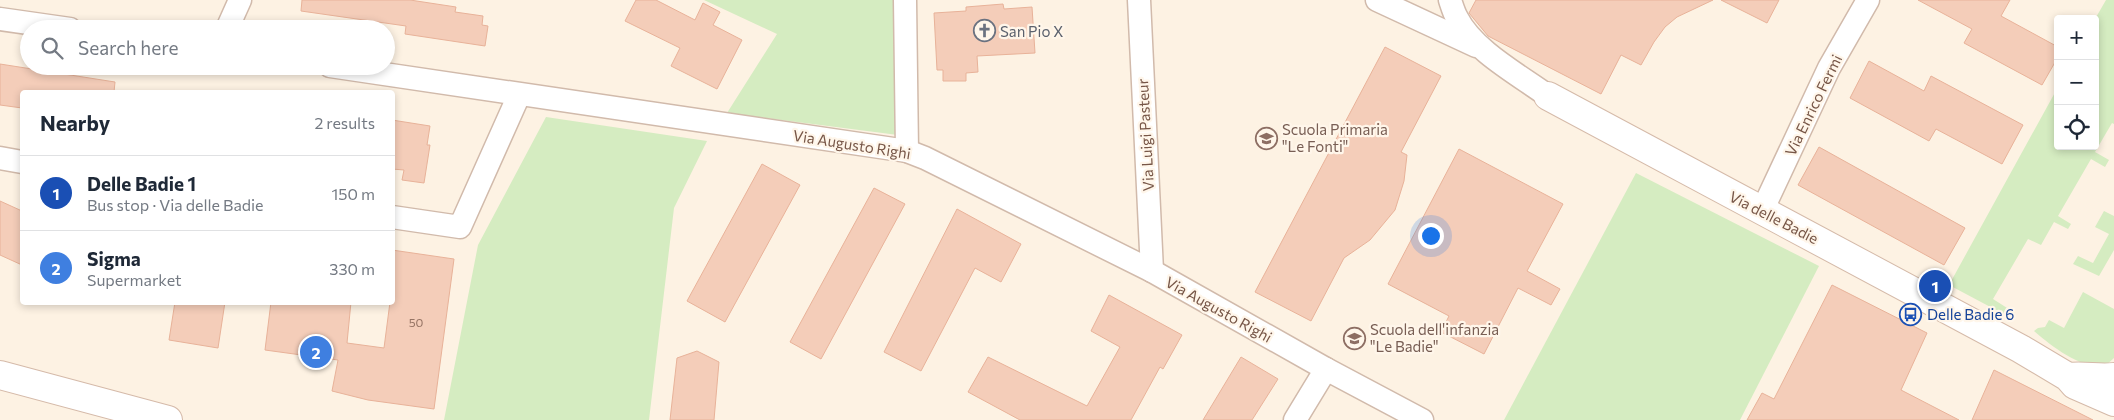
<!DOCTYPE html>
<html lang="en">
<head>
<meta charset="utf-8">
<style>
	:root { --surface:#fff; --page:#f2f2f3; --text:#1f2937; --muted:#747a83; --line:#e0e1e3; --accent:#0b8043 }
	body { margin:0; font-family:Commissioner,sans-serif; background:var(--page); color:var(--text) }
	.controls { position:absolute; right:15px; top:15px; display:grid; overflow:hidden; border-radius:5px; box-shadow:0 2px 8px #0003 }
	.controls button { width:45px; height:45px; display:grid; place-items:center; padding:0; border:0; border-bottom:1px solid var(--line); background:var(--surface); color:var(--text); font:25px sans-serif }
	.you { position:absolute; left:1430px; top:235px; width:18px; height:18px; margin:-12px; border:4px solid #fff; border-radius:50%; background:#1a73e8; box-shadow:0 0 0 8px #1a73e833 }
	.badge { display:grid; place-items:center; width:32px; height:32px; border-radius:50%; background:var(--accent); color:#fff; font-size:16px; font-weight:700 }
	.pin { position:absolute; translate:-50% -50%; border:2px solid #fff; box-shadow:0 1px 5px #0006 }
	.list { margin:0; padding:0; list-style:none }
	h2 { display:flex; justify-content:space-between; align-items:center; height:65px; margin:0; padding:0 20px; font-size:21px }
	h2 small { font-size:16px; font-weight:400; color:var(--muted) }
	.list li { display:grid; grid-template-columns:32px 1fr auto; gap:15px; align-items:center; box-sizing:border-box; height:75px; padding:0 20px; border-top:1px solid var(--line) }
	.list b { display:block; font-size:19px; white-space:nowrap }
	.list p { margin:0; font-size:16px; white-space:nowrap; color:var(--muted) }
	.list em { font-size:16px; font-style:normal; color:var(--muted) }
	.icon { flex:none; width:28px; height:28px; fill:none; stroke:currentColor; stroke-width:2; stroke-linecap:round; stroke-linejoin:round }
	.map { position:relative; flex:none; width:2114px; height:420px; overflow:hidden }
	.search { position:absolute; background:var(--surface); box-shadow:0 2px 8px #0003; left:20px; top:20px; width:375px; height:55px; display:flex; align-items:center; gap:12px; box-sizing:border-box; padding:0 18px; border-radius:28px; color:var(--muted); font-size:19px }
	.panel { position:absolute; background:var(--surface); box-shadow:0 2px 8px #0003; left:20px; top:90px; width:375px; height:215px; border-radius:5px }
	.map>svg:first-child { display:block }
	.green { fill:#d5ecc1 }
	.building { fill:#f4cdb9; stroke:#e8b299 }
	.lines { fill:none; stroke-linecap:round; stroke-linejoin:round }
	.street-casing { stroke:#d1baab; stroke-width:25 }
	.secondary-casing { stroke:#d5baa9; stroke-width:30 }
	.street { stroke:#fff; stroke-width:22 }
	.secondary { stroke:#fff; stroke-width:28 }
	.labels { text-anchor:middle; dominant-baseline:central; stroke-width:4.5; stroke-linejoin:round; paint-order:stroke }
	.number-label { font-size:12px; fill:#967464 }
	.worship-label { font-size:15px; fill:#5b616d; stroke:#fff6ea; text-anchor:start }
	.street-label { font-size:15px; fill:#775647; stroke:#fff6ea }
	.education-label { font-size:15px; fill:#785e54; stroke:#fff6ea; text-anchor:start }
	.transit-label { font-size:15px; fill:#164399; stroke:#fff6ea; text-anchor:start }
</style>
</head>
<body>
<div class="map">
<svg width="2114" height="420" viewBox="0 0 2114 420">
	<rect width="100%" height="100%" fill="#fdf2e3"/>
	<g class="green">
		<path d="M704 0H894L898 135 727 113 777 34Z"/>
		<path d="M2106 0H2114V124L2112 123 2095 152 2109 160 2105 167 2091 159 2058 216 2071 224 2068 229 2054 222 2041 245 2028 239 1993 299 2015 313 2013 319 1949 285 2058 87V146H2095V19Z"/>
		<path d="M546 117 707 141 674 208 649 420H444L478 245Z"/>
		<path d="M1636 173 1819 266 1740 420H1504Z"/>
		<path d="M2104 211 2114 216V250L2099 276 2073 264 2078 256 2093 263 2109 234 2095 227Z"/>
		<path d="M2083 292 2114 309V358L2104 367C2077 366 2054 348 2034 331L2038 328 2045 327 2049 320 2064 328Z"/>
	</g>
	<g class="building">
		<path d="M302 0H410L456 7 455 12 483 16 482 25 488 26 485 46 405 34 406 26 301 11Z"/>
		<path d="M636 0H656L695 20 703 3 720 12 713 25 742 40 717 89 671 66 680 48 625 21Z"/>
		<path d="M1476 0H1713L1677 17 1665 27 1654 42 1641 65 1621 55 1601 94 1488 36 1469 13Z"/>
		<path d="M1721 0H1779L1767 23Z"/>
		<path d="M1918 0H2010L2001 16 2058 47V57L2042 85 1964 43 1972 29Z"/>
		<path d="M1003 4 1004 9 1032 7 1035 53 977 56 978 72 966 73V81H943V70H937L934 13 966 11V7Z"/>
		<path d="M1385 47 1441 76 1401 152 1407 155 1404 181 1395 210 1370 240 1344 258 1311 321 1255 292Z"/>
		<path d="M1869 61 1924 91 1931 76 2023 125 2002 164 1936 129 1929 141 1850 98Z"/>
		<path d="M0 64 115 82 114 92H22V108L0 105Z"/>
		<path d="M392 120 430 126 427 145H430L424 183 402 180 404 170 392 169Z"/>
		<path d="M1819 147 1965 228 1944 265 1798 185Z"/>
		<path d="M1459 149 1563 204 1527 271 1560 289 1551 305 1518 288 1484 354 1441 332 1449 316 1388 284Z"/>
		<path d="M762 164 800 185 725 322 687 301Z"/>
		<path d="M874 188 905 204 821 359 790 342Z"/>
		<path d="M0 201 22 211V265L0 255Z"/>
		<path d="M957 209 1021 244 1001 282 975 268 921 371 884 352Z"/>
		<path d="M392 250 454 259 434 409 368 400 332 391 338 360 265 350 271 302H351L347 343 384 348 390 302H392Z"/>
		<path d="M1832 285 1927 333 1901 390 1959 420H1747L1762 393 1774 399Z"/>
		<path d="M1109 295 1182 335 1163 369 1160 367 1131 420H1020L968 392 988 357 1087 406 1120 347 1091 331Z"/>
		<path d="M175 302H225L218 348 169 340Z"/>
		<path d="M697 351 719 362 714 420H670L677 358Z"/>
		<path d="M1241 357 1278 379 1252 420H1203Z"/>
		<path d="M1994 370 2093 420H1972Z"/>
	</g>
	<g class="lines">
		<defs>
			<g id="street">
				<path d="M905 0 907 151"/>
				<path d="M1139 0 1152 271"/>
				<path d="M1377 0 1476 46"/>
				<path d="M1450 0C1452 6 1454 13 1457 18 1473 50 1519 75 1548 96"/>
				<path d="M0 19 70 29"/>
				<path d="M227 29 240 0"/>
				<path d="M330 66 907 151 925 158 1152 271 1326 369 1295 420"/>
				<path d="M0 158 22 162"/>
				<path d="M1762 211 1829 68 1868 0"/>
				<path d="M392 217 460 227 519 95"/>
				<path d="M1326 369 1422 420"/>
			</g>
			<g id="secondary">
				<path d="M1548 96 2021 349 2068 377 2075 385 2114 402"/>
				<path d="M0 375 168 420"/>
				<path d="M2069 377C2084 375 2099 379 2114 377"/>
			</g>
		</defs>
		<use href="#street" class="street-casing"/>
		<use href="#secondary" class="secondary-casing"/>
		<use href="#street" class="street"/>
		<use href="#secondary" class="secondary"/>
	</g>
	<defs>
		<symbol id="church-ring" viewBox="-11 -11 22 22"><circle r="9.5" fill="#fff6ea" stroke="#6b7280" stroke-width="1.5"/><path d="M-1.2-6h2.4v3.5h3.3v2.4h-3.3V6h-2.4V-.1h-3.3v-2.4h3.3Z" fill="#6b7280"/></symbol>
		<symbol id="school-ring" viewBox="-11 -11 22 22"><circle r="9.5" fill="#fff6ea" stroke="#8d6e63" stroke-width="1.5"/><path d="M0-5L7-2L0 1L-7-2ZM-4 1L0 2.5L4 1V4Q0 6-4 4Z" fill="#8d6e63"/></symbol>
		<symbol id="bus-ring" viewBox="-11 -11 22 22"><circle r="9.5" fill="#fff6ea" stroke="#1a4fb4" stroke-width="1.5"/><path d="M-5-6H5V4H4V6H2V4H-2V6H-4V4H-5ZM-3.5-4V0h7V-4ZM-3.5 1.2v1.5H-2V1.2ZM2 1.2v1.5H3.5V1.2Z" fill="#1a4fb4"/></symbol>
	</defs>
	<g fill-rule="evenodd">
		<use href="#church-ring" x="972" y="18" width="25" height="25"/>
		<use href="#school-ring" x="1254" y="126" width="25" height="25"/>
		<use href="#bus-ring" x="1898" y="302" width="25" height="25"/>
		<use href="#school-ring" x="1342" y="326" width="25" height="25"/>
	</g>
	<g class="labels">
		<g class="number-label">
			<text x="416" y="322">50</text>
		</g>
		<g class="worship-label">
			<text x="1000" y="31">San Pio X</text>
		</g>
		<g class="street-label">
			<text transform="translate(1813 105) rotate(-64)">Via Enrico Fermi</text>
			<text transform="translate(1145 135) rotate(-93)">Via Luigi Pasteur</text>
			<text transform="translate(852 144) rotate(9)">Via Augusto Righi</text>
			<text transform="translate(1774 217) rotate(27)">Via delle Badie</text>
			<text transform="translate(1219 309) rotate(29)">Via Augusto Righi</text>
		</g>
		<g class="education-label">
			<text x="1282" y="129">Scuola Primaria<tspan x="1282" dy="17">"Le Fonti"</tspan></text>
			<text x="1370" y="329">Scuola dell'infanzia<tspan x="1370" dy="17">"Le Badie"</tspan></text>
		</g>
		<g class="transit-label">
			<text x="1927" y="314">Delle Badie 6</text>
		</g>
	</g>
</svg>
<div class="controls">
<button>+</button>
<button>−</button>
<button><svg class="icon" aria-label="locate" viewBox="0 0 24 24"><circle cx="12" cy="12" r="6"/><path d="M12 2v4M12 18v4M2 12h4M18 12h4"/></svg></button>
</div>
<div class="you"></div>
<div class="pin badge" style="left:1935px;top:286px;background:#1a4fb4">1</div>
<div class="pin badge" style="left:316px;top:352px;background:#3f7fe0">2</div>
<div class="search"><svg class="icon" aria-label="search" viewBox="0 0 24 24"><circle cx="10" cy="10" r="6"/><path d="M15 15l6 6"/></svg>Search here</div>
<section class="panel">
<h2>Nearby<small>2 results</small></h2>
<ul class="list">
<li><span class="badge" style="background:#1a4fb4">1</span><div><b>Delle Badie 1</b><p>Bus stop · Via delle Badie</p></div><em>150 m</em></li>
<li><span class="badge" style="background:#3f7fe0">2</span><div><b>Sigma</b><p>Supermarket</p></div><em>330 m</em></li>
</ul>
</section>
</div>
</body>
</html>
